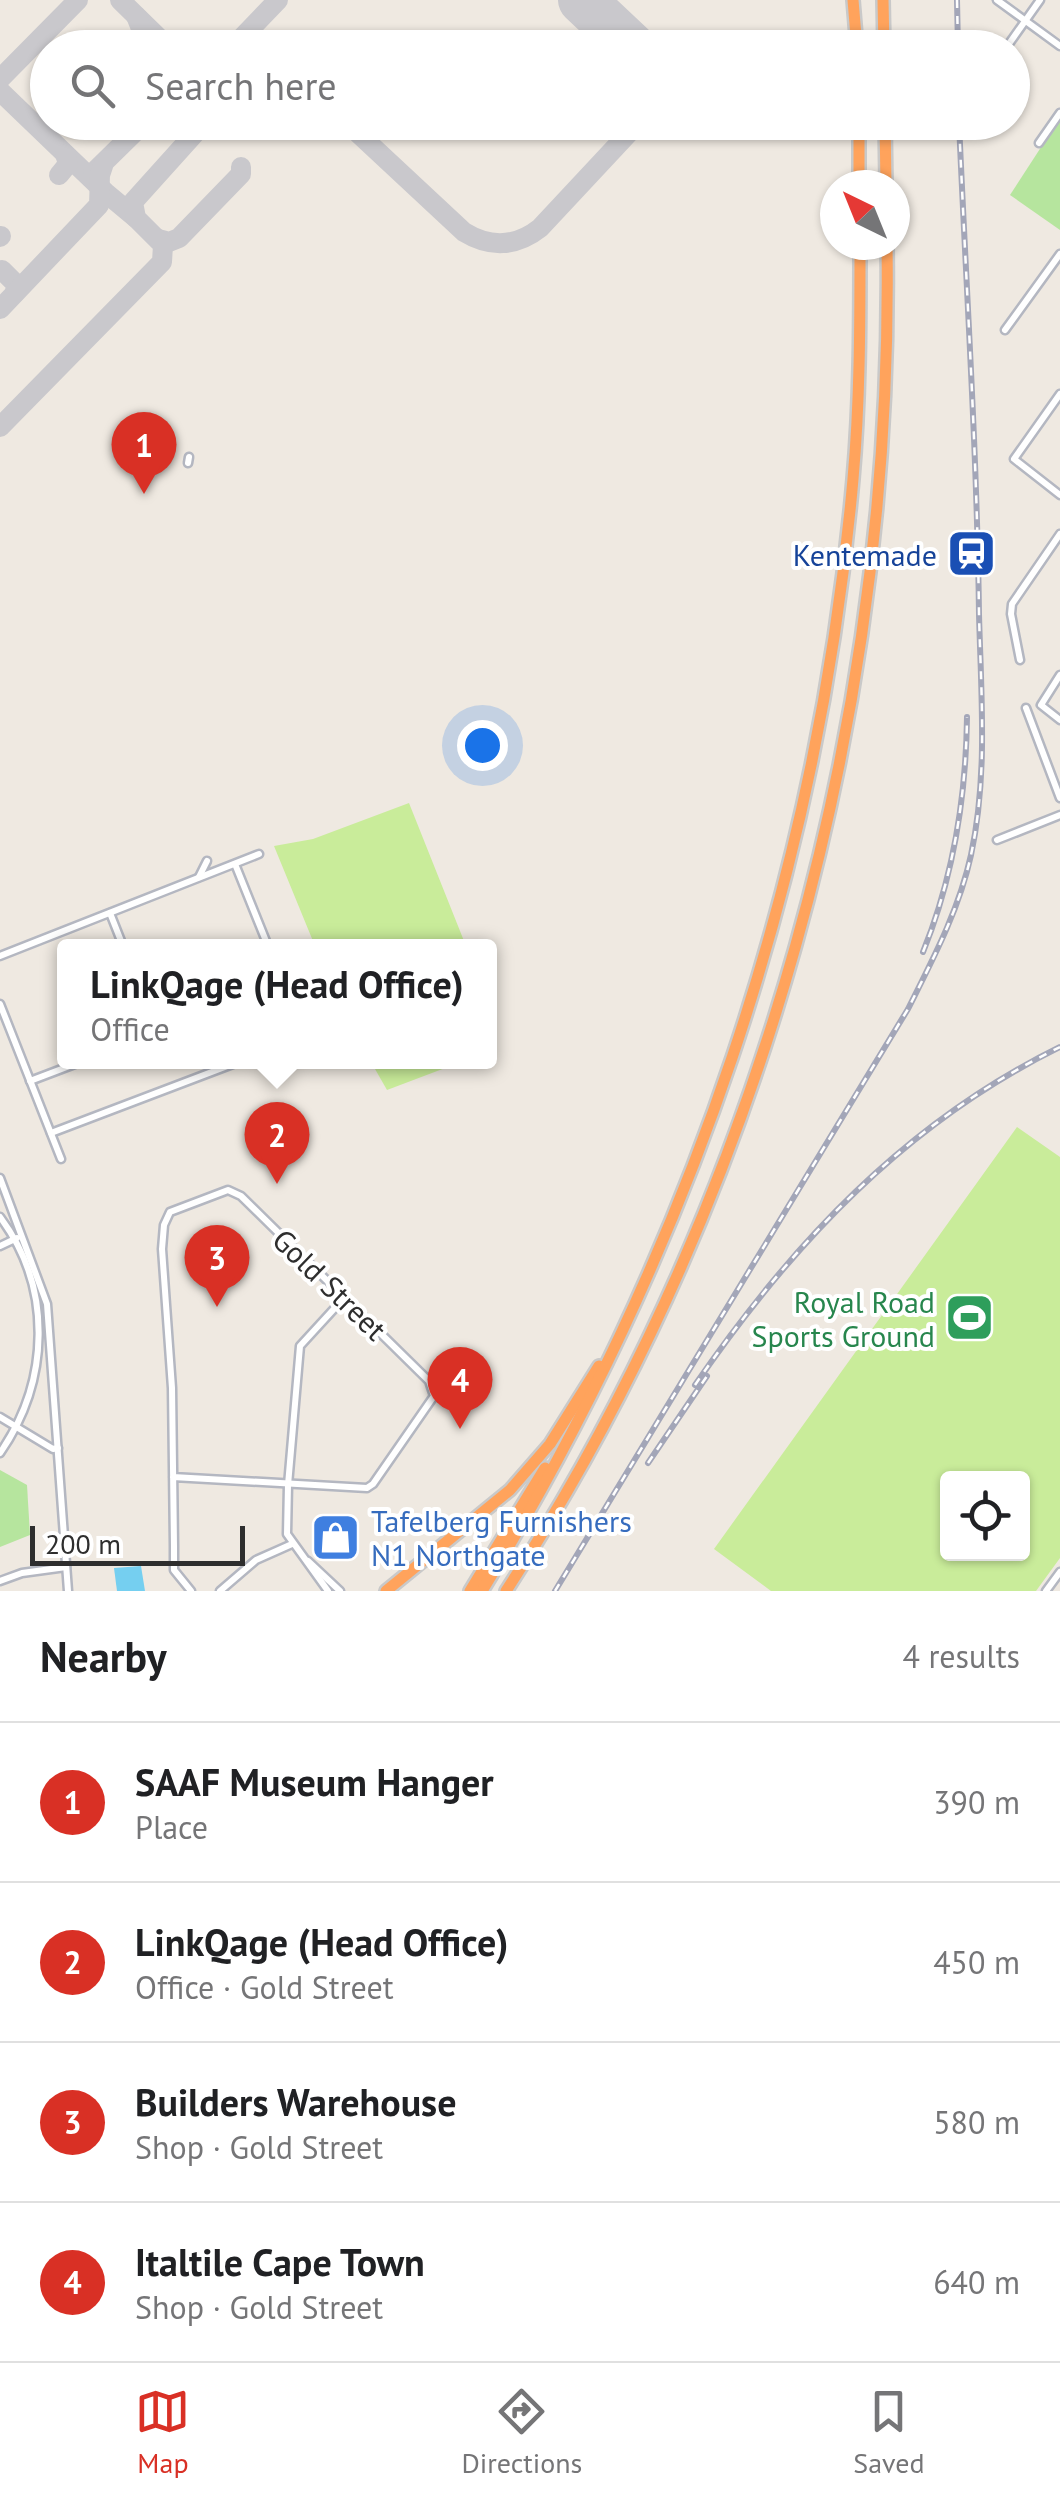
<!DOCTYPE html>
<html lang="en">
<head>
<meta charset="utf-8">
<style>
	:root { --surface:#fff; --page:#f2f2f2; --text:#202124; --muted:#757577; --line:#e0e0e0; --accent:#d93025 }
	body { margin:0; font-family:"PT Sans",sans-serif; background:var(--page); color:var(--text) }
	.controls { position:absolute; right:30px; bottom:30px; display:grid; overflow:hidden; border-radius:10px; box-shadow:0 2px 8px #0004 }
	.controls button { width:90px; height:90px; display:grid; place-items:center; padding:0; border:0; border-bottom:2px solid var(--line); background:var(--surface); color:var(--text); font:50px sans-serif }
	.compass { position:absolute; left:820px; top:170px; width:90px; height:90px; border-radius:50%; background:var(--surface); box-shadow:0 2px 8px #0004; rotate:317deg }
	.scale { position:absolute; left:30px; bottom:25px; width:215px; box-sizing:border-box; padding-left:10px; border:5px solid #2e2e2e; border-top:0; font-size:28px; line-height:35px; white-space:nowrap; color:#2e2e2e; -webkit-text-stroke:8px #fff; paint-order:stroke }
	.you { position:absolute; left:482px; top:745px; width:35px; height:35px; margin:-25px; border:8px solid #fff; border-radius:50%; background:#1a73e8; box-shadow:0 0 0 15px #1a73e833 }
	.badge { display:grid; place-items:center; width:65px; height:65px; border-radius:50%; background:var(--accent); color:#fff; font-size:32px; font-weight:700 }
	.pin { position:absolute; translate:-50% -82px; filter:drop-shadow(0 2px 5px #0008) }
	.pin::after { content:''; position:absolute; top:52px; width:35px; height:30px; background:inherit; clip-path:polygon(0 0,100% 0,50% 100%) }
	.popup { position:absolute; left:57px; top:939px; width:440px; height:130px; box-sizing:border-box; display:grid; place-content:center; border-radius:10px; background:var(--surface); filter:drop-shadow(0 2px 8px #0005); font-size:32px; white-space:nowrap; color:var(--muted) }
	.popup b { font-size:38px; color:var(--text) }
	.popup::after { content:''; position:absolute; left:50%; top:100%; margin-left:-20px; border:20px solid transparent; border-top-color:var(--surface) }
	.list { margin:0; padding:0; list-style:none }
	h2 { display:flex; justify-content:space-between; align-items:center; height:130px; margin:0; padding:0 40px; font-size:42px }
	h2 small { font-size:32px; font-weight:400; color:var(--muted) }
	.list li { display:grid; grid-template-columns:65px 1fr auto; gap:30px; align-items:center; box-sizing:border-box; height:160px; padding:0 40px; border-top:2px solid var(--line) }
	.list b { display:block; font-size:38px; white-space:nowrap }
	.list p { margin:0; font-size:32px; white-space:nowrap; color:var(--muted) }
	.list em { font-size:32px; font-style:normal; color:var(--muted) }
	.icon { flex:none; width:55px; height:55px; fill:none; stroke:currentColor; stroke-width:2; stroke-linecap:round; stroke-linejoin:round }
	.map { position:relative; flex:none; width:1060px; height:1591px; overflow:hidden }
	.search { position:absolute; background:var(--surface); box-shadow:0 2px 8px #0004; left:30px; right:30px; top:30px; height:110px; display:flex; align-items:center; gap:25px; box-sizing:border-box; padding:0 35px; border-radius:55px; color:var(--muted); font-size:38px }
	.sheet { height:770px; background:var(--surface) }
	nav { display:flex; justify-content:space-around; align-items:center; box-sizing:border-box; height:140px; border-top:2px solid var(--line); background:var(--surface); font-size:28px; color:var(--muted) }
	nav a { display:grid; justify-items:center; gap:5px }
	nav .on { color:var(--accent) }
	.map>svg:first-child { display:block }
	.green { fill:#b6e59e }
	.pitch { fill:#c9ec9a; fill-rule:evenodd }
	.water { fill:#75cff0 }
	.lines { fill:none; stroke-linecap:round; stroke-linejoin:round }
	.taxiway { stroke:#c9c8cc; stroke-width:20 }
	.runway { stroke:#c9c8cc; stroke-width:48 }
	.street-casing { stroke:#b4b7c1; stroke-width:11 }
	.highway-casing { stroke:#c9c9c9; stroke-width:16 }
	.street { stroke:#fff; stroke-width:6 }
	.highway { stroke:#ffa35c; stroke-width:11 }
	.rail-casing { stroke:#a3a6b8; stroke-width:6 }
	.rail { stroke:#fff; stroke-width:2.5; stroke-dasharray:8; stroke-linecap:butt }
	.labels { text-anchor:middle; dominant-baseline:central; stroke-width:8; stroke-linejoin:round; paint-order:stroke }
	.transit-label { font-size:30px; fill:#164399; stroke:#fff; text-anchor:end }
	.street-label { font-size:30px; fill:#2e2e2e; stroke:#fff }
	.leisure-label { font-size:30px; fill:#27864d; stroke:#fff; text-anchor:end }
	.shop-label { font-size:30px; fill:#366cbe; stroke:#fff; text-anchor:start }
</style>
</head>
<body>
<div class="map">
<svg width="1060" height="1591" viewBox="0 0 1060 1591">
	<rect width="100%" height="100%" fill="#efe9e1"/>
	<g class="green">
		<path d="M1060 118V230L1010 195Z"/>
		<path d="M0 1470 27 1485 30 1535 0 1547Z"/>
	</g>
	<g class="pitch">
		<path d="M409 803 466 946H315L274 846 313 839Z"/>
		<path d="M371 1062H461L387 1090Z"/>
		<path d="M1017 1127 1060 1157V1558L1036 1591H771L714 1549ZM948 1478H1022V1554H948Z"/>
	</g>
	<path class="water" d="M141 1566 145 1591H117L114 1568Z"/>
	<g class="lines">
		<g class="taxiway">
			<path d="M120 0 169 48"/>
			<path d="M130 48 142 31 136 16"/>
			<path d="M232 48 278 0"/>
			<path d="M0 79 78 0"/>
			<path d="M0 91 106 193 136 218"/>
			<path d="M346 122 464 232C490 248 516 247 540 228L639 122"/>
			<path d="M93 173 145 122"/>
			<path d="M59 175 68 164 65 154"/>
			<path d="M0 237 1 236"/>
			<path d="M158 239 169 242 179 238 241 174V167"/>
			<path d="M2 270 16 284 15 293"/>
			<path d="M0 309 99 205 100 175 103 166"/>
			<path d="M0 427 162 262 163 245 136 218 133 202 205 122"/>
		</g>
		<path class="runway" d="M582 0 633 48"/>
		<defs>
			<g id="street">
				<path d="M997 0 1060 46"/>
				<path d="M1006 48 1040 0"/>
				<path d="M1039 143 1060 113"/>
				<path d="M1005 330 1060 254"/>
				<path d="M1060 394 1014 459 1060 495"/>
				<path d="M188 463 189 457"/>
				<path d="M1020 660 1011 614 1012 604 1060 534"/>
				<path d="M1060 675 1041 705 1060 720"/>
				<path d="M1026 708 1060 798"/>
				<path d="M997 840 1060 815"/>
				<path d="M235 864 268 946"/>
				<path d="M199 877 207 861"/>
				<path d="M110 913 123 946"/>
				<path d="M0 956 259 854"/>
				<path d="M0 1004 61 1159"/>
				<path d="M30 1081 80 1062"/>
				<path d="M51 1133 238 1062"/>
				<path d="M0 1178 47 1304 68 1591"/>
				<path d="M0 1217C53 1288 50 1381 0 1453"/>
				<path d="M0 1246 17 1238"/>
				<path d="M0 1417 53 1449 58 1448"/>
				<path d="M173 1477 367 1488 373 1484 434 1396 429 1381 241 1196 228 1190 170 1212 164 1225 162 1249 172 1388 174 1546V1570L191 1591"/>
				<path d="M308 1561 340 1591"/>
				<path d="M0 1581 22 1573 66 1567"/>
				<path d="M220 1591 256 1560 292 1544"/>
				<path d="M328 1591 287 1534 288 1485 300 1346 344 1298"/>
				<path d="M1046 1591 1060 1572"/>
			</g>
			<g id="highway">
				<path d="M853 0 857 48"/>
				<path d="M883 0 884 48"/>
				<path d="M859 122V185"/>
				<path d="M885 122 886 185"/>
				<path d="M386 1591 510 1490 550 1444 599 1366"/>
				<path d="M470 1591 545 1468"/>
				<path d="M482 1591C690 1251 818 877 853 479 860 401 860 323 860 245"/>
				<path d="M506 1591C763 1196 894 715 887 245"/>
			</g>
		</defs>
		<use href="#street" class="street-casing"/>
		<use href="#highway" class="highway-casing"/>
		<use href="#street" class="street"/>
		<use href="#highway" class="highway"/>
		<defs>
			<g id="rail">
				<path d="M957 0 958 48"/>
				<path d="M923 952C953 878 966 797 967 717"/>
				<path d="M695 1385C791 1245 905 1123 1060 1047"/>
				<path d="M648 1463 707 1376"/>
				<path d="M555 1591 908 1009C933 959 959 910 971 855 988 776 981 694 979 614 977 450 966 286 959 122"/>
			</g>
		</defs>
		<use href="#rail" class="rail-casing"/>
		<use href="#rail" class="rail"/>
	</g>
	<defs>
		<symbol id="station-square" viewBox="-11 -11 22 22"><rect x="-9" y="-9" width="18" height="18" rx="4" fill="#1a4fb4" stroke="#fff"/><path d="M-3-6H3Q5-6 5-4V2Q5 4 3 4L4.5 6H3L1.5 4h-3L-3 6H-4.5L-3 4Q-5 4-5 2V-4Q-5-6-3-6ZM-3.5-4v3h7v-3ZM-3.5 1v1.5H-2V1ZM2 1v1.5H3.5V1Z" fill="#fff"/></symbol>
		<symbol id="stadium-square" viewBox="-11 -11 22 22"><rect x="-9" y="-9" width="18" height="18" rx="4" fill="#2e9e5b" stroke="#fff"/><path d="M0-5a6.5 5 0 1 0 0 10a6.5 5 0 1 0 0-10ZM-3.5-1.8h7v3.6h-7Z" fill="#fff"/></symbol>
		<symbol id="shop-square" viewBox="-11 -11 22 22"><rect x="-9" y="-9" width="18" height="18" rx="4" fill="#3f7fe0" stroke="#fff"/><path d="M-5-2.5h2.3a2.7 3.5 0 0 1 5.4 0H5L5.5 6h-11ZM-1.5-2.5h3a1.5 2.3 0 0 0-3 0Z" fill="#fff"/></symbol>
	</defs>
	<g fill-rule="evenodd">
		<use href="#station-square" x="944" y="526" width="55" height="55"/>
		<use href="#stadium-square" x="942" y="1290" width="55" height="55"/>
		<use href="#shop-square" x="308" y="1510" width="55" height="55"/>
	</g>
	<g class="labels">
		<g class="transit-label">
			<text x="937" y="554">Kentemade</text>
		</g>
		<g class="street-label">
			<text transform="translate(330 1284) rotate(44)">Gold Street</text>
		</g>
		<g class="leisure-label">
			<text x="935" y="1301">Royal Road<tspan x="935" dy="34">Sports Ground</tspan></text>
		</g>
		<g class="shop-label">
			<text x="371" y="1520">Tafelberg Furnishers<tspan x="371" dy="34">N1 Northgate</tspan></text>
		</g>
	</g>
</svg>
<div class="controls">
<button><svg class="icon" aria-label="locate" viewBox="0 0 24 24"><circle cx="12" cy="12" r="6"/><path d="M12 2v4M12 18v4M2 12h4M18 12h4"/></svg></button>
</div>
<svg class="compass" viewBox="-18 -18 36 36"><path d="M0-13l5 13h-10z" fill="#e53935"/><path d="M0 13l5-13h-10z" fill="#757577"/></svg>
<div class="scale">200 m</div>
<div class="you"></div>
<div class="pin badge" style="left:144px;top:494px">1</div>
<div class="pin badge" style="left:277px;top:1184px">2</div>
<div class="popup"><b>LinkQage (Head Office)</b>Office</div>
<div class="pin badge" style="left:217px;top:1307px">3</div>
<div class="pin badge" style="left:460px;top:1429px">4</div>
<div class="search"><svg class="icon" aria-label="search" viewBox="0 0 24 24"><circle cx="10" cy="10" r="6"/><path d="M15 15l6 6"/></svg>Search here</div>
</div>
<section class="sheet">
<h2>Nearby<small>4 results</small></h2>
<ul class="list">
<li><span class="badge">1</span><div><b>SAAF Museum Hanger</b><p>Place</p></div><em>390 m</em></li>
<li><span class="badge">2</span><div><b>LinkQage (Head Office)</b><p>Office · Gold Street</p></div><em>450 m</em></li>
<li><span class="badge">3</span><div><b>Builders Warehouse</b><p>Shop · Gold Street</p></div><em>580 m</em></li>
<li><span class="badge">4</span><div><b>Italtile Cape Town</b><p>Shop · Gold Street</p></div><em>640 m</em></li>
</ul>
</section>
<nav>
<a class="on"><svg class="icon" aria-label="map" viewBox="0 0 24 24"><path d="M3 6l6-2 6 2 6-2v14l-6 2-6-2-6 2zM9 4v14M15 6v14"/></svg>Map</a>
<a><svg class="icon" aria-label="directions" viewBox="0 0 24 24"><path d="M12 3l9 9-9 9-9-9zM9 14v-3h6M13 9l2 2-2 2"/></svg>Directions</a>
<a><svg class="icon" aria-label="saved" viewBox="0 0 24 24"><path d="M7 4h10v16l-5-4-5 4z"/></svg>Saved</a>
</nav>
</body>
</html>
